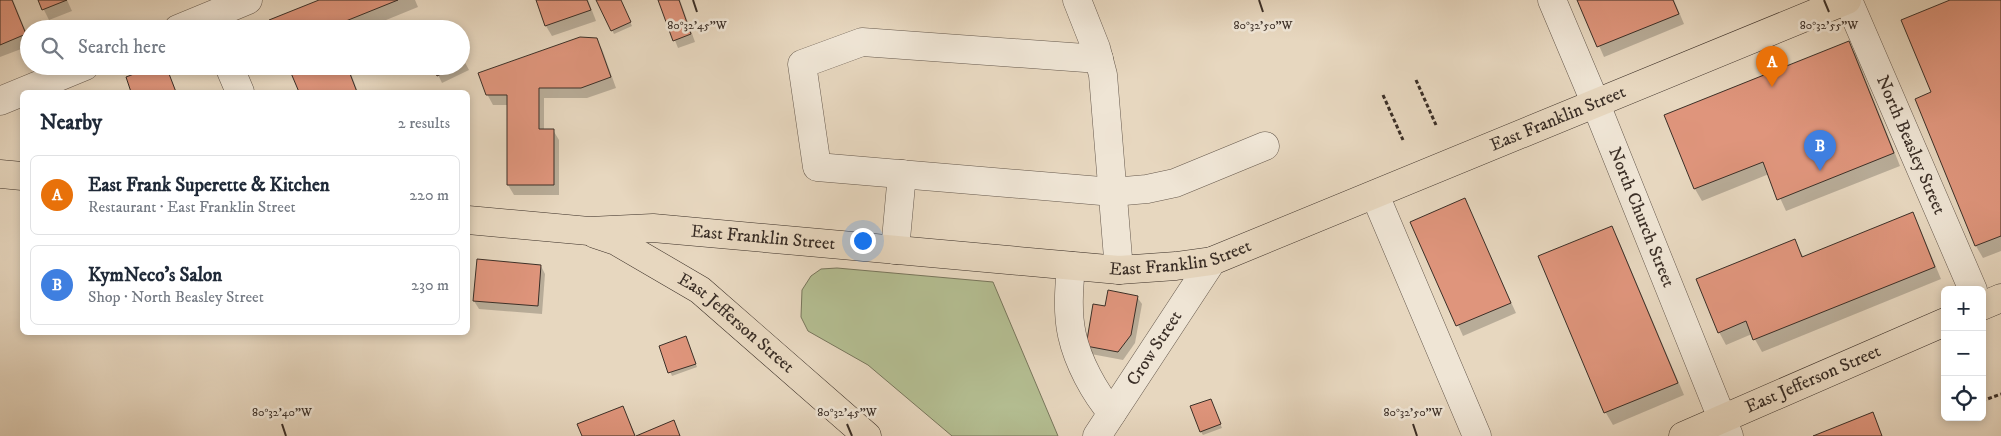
<!DOCTYPE html>
<html lang="en">
<head>
<meta charset="utf-8">
<style>
	:root { --surface:#fff; --page:#f2f2f3; --text:#1f2937; --muted:#747a83; --line:#e0e1e3; --accent:#b45309 }
	body { margin:0; font-family:"IM FELL DW Pica",serif; background:var(--page); color:var(--text) }
	.controls { position:absolute; right:15px; bottom:15px; display:grid; overflow:hidden; border-radius:8px; box-shadow:0 2px 8px #0003 }
	.controls button { width:45px; height:45px; display:grid; place-items:center; padding:0; border:0; border-bottom:1px solid var(--line); background:var(--surface); color:var(--text); font:25px sans-serif }
	.you { position:absolute; left:862px; top:240px; width:18px; height:18px; margin:-12px; border:4px solid #fff; border-radius:50%; background:#1a73e8; box-shadow:0 0 0 8px #1a73e833 }
	.badge { display:grid; place-items:center; width:32px; height:32px; border-radius:50%; background:var(--accent); color:#fff; font-size:16px; font-weight:700 }
	.pin { position:absolute; translate:-50% -41px; filter:drop-shadow(0 1px 2px #0008) }
	.pin::after { content:''; position:absolute; top:26px; width:18px; height:15px; background:inherit; clip-path:polygon(0 0,100% 0,50% 100%) }
	.list { margin:0; padding:0; list-style:none }
	h2 { display:flex; justify-content:space-between; align-items:center; height:65px; margin:0; padding:0 20px; font-size:21px }
	h2 small { font-size:16px; font-weight:400; color:var(--muted) }
	.list li { display:grid; grid-template-columns:32px 1fr auto; gap:15px; align-items:center; box-sizing:border-box; height:80px; margin:0 10px 10px; padding:0 10px; border:1px solid var(--line); border-radius:8px }
	.list b { display:block; font-size:19px; white-space:nowrap }
	.list p { margin:0; font-size:16px; white-space:nowrap; color:var(--muted) }
	.list em { font-size:16px; font-style:normal; color:var(--muted) }
	.icon { flex:none; width:28px; height:28px; fill:none; stroke:currentColor; stroke-width:2; stroke-linecap:round; stroke-linejoin:round }
	.map { position:relative; flex:none; width:2001px; height:436px; overflow:hidden }
	.search { position:absolute; background:var(--surface); box-shadow:0 2px 8px #0003; left:20px; top:20px; width:450px; height:55px; display:flex; align-items:center; gap:12px; box-sizing:border-box; padding:0 18px; border-radius:28px; color:var(--muted); font-size:19px }
	.panel { position:absolute; background:var(--surface); box-shadow:0 2px 8px #0003; left:20px; top:90px; width:450px; height:245px; border-radius:8px }
	.map>svg:first-child { display:block }
	.green { fill:#b4be92; stroke:#78765c }
	.shadow { fill:#0003 }
	.building { fill:#df957c; stroke:#3b2f27 }
	.lines { fill:none; stroke-linecap:round; stroke-linejoin:round }
	.minor-casing { stroke:#66594d; stroke-width:29 }
	.major-casing { stroke:#3b2f27; stroke-width:29 }
	.path { stroke:#3b2f27; stroke-width:3; stroke-dasharray:4 2.5; stroke-linecap:butt }
	.minor { stroke:#efe5d5; stroke-width:28 }
	.major { stroke:#e7d7bf; stroke-width:28 }
	.ticks { fill:none; stroke:#3b2f27; stroke-width:2 }
	.labels { text-anchor:middle; dominant-baseline:central; stroke-width:5; stroke-linejoin:round; paint-order:stroke }
	.street-label { font-size:18px; fill:#3b2f27; stroke:#efe5d5 }
	.ticks-label { font-size:12px; text-anchor:middle; fill:#3b2f27; stroke:#efe5d5; stroke-width:5; stroke-linejoin:round; paint-order:stroke }
</style>
</head>
<body>
<div class="map">
<svg width="2001" height="436" viewBox="0 0 2001 436">
	<rect width="100%" height="100%" fill="#e7d7bf"/>
	<filter id="stains"><feTurbulence type="fractalNoise" baseFrequency=".004" numOctaves="4"/><feColorMatrix values="0 0 0 0 .2 0 0 0 0 .09 0 0 0 0 .02 0 0 0 .5 -.17"/></filter>
	<radialGradient id="worn" r=".72"><stop offset=".6" stop-color="#630" stop-opacity="0"/><stop offset="1" stop-color="#630" stop-opacity=".3"/></radialGradient>
	<path class="green" d="M837 268 993 282 1058 436H952L868 365 808 331 801 317 802 290 811 276 821 269Z"/>
	<g class="shadow">
		<path d="M0 0H13L29 39V46L0 57Z"/>
		<path d="M39 0H67L72 11 49 20Z"/>
		<path d="M322 0H415L418 7 364 29H274Z"/>
		<path d="M537 0H588L596 21 552 36 546 26Z"/>
		<path d="M598 0H620L632 26 614 34Z"/>
		<path d="M659 0H680L695 42 678 48Z"/>
		<path d="M1579 0H1674L1684 24 1604 57Z"/>
		<path d="M1954 0H2001V251L1983 258 1976 246 1917 100 1932 93Z"/>
		<path d="M596 39 602 49 616 88 587 98H544V130H553L559 140V195H514L508 185 509 105H493L487 94Z"/>
		<path d="M1849 43 1856 55 1900 166 1786 211 1769 174 1702 201 1695 189 1666 116Z"/>
		<path d="M461 55 469 70 442 83 434 66H461Z"/>
		<path d="M289 66H348L358 92H300Z"/>
		<path d="M168 72 176 92H133L127 78Z"/>
		<path d="M1464 200 1516 313 1463 336 1412 222Z"/>
		<path d="M1912 214 1919 226 1941 279 1762 352 1752 334 1726 345 1719 332 1794 240 1804 258Z"/>
		<path d="M1611 227 1618 239 1684 395 1613 425 1606 413 1540 257Z"/>
		<path d="M541 266 545 274 542 314 479 309 474 301Z"/>
		<path d="M1137 297 1142 304 1135 343 1123 360 1091 354 1087 346 1106 307Z"/>
		<path d="M63 332H101V333H64Z"/>
		<path d="M688 342 697 367 672 376 660 347Z"/>
		<path d="M1211 400 1222 428 1203 435 1201 432Z"/>
		<path d="M622 407 636 436H583Z"/>
	</g>
	<g class="building">
		<path d="M0 0H12L26 34 0 45Z"/>
		<path d="M38 0H67L42 10Z"/>
		<path d="M319 0H398L331 27 332 29H273L269 20Z"/>
		<path d="M536 0H587L591 10 545 26Z"/>
		<path d="M596 0H621L631 22 611 31Z"/>
		<path d="M658 0H679L691 34 673 41Z"/>
		<path d="M1577 0H1673L1679 14 1597 47Z"/>
		<path d="M1950 0H2001V236L1975 246 1915 99 1931 92 1901 20Z"/>
		<path d="M446 23 449 29H434Z"/>
		<path d="M580 37 597 38 611 77 581 88H539V129H554V185H507V95H486L478 73Z"/>
		<path d="M1849 41 1894 153 1777 200 1763 162 1694 189 1664 115Z"/>
		<path d="M155 66H166L176 92H131L126 77Z"/>
		<path d="M288 66H347L357 92H299Z"/>
		<path d="M432 66H457L437 76Z"/>
		<path d="M1465 198 1511 303 1456 326 1410 222Z"/>
		<path d="M1913 212 1935 267 1753 340 1746 321 1718 333 1696 279 1795 239 1802 257Z"/>
		<path d="M1612 226 1678 383 1604 413 1538 256Z"/>
		<path d="M477 259 541 265 538 306 473 301Z"/>
		<path d="M1108 290 1138 296 1131 335 1118 352 1086 346 1093 304 1105 306Z"/>
		<path d="M686 336 696 364 668 373 659 346Z"/>
		<path d="M1211 399 1221 424 1200 432 1190 406Z"/>
		<path d="M623 406 635 436H582L577 424Z"/>
		<path d="M1873 412 1882 436H1813Z"/>
		<path d="M674 420 680 436H636Z"/>
	</g>
	<g class="lines">
		<defs>
			<g id="minor">
				<path d="M1077 0 1096 48 1103 75 1119 270"/>
				<path id="s1" d="M1552 0 1595 102 1729 436"/>
				<path id="s2" d="M1848 0 1973 290"/>
				<path d="M178 29 248 0"/>
				<path d="M1099 59 862 42 802 64 817 167 1113 192 1147 189 1175 183 1265 146"/>
				<path d="M229 66 240 92"/>
				<path d="M0 101 85 66"/>
				<path d="M1375 195 1477 436"/>
				<path d="M895 250 902 174"/>
				<path d="M1071 266C1069 288 1067 313 1072 335 1078 362 1094 392 1112 413"/>
				<path id="s3" d="M1097 436 1212 261"/>
			</g>
			<g id="major">
				<path d="M0 174 22 176"/>
				<path id="s4" d="M468 220 589 231 653 228 1119 270 1176 266 1212 261 1847 0"/>
				<path id="s5" d="M595 234 616 241 700 290 867 436"/>
				<path d="M1982 306 2001 298"/>
				<path id="s6" d="M1683 436 1945 322"/>
			</g>
		</defs>
		<use href="#minor" class="minor-casing"/>
		<use href="#major" class="major-casing"/>
		<g class="path">
			<path d="M1416 80 1436 125"/>
			<path d="M1383 95 1403 140"/>
			<path d="M1982 401 2001 394"/>
		</g>
		<use href="#minor" class="minor"/>
		<use href="#major" class="major"/>
	</g>
	<path class="ticks" d="M693 0 697 12M1259 0 1263 12M1824 0 1829 12M282 424 286 436M847 424 852 436M1413 424 1417 436"/>
	<g class="labels">
		<g class="street-label">
			<text stroke="none"><textPath href="#s4" startOffset="1121">East Franklin Street</textPath></text>
			<text stroke="none"><textPath href="#s2" startOffset="158">North Beasley Street</textPath></text>
			<text stroke="none"><textPath href="#s1" startOffset="235">North Church Street</textPath></text>
			<text stroke="none"><textPath href="#s4" startOffset="296">East Franklin Street</textPath></text>
			<text stroke="none"><textPath href="#s4" startOffset="716">East Franklin Street</textPath></text>
			<text stroke="none"><textPath href="#s5" startOffset="168">East Jefferson Street</textPath></text>
			<text stroke="none"><textPath href="#s3" startOffset="105">Crow Street</textPath></text>
			<text stroke="none"><textPath href="#s6" startOffset="142">East Jefferson Street</textPath></text>
		</g>
	</g>
	<g class="ticks-label">
		<text x="697" y="29">80°32'45"W</text>
		<text x="1263" y="29">80°32'50"W</text>
		<text x="1829" y="29">80°32'55"W</text>
		<text x="282" y="416">80°32'40"W</text>
		<text x="847" y="416">80°32'45"W</text>
		<text x="1413" y="416">80°32'50"W</text>
	</g>
	<rect width="100%" height="100%" filter="url(#stains)"/>
	<rect width="100%" height="100%" fill="url(#worn)"/>
</svg>
<div class="controls">
<button>+</button>
<button>−</button>
<button><svg class="icon" aria-label="locate" viewBox="0 0 24 24"><circle cx="12" cy="12" r="6"/><path d="M12 2v4M12 18v4M2 12h4M18 12h4"/></svg></button>
</div>
<div class="you"></div>
<div class="pin badge" style="left:1772px;top:87px;background:#e8710a">A</div>
<div class="pin badge" style="left:1820px;top:171px;background:#3f7fe0">B</div>
<div class="search"><svg class="icon" aria-label="search" viewBox="0 0 24 24"><circle cx="10" cy="10" r="6"/><path d="M15 15l6 6"/></svg>Search here</div>
<section class="panel">
<h2>Nearby<small>2 results</small></h2>
<ul class="list">
<li><span class="badge" style="background:#e8710a">A</span><div><b>East Frank Superette &amp; Kitchen</b><p>Restaurant · East Franklin Street</p></div><em>220 m</em></li>
<li><span class="badge" style="background:#3f7fe0">B</span><div><b>KymNeco's Salon</b><p>Shop · North Beasley Street</p></div><em>230 m</em></li>
</ul>
</section>
</div>
</body>
</html>
